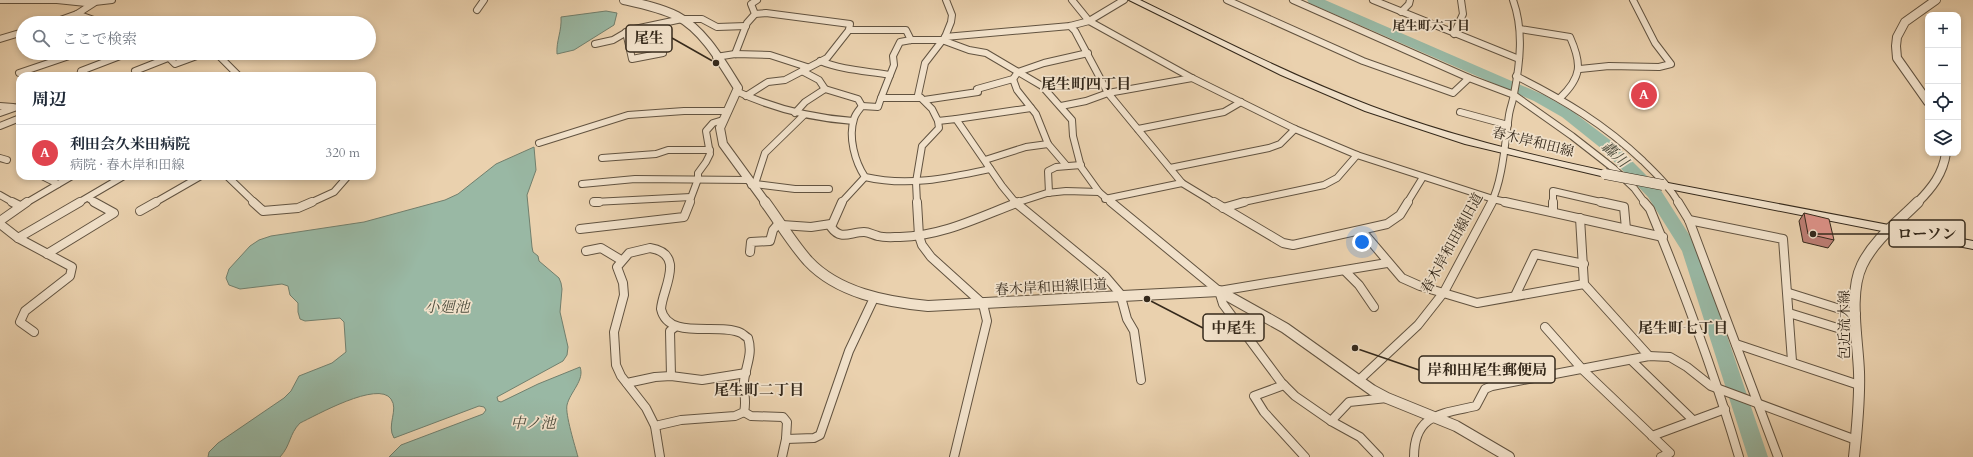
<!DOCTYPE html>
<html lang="ja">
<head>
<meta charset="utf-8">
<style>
	:root { --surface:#fff; --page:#f2f2f3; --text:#1f2937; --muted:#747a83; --line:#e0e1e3; --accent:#ea580c }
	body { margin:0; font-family:Cardo,"Noto Serif JP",serif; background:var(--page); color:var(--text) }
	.controls { position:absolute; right:12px; top:12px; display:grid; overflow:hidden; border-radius:8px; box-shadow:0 2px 6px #0003 }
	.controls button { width:36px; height:36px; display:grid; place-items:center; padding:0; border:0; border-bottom:1px solid var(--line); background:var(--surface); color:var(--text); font:20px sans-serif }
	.you { position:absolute; left:1362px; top:242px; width:14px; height:14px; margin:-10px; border:3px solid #fff; border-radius:50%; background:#1a73e8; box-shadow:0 0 0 6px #1a73e833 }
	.badge { display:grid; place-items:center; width:26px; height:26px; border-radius:50%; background:var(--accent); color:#fff; font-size:13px; font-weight:700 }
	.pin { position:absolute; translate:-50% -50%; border:2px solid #fff; box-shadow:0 1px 4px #0006 }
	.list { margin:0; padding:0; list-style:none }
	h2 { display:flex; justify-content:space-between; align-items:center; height:52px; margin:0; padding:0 16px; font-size:17px }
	h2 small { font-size:13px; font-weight:400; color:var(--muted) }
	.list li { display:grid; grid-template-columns:26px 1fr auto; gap:12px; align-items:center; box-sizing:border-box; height:56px; padding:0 16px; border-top:1px solid var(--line) }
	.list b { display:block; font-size:15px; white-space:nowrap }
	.list p { margin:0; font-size:13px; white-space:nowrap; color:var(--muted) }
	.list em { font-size:13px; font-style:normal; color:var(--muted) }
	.icon { flex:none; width:22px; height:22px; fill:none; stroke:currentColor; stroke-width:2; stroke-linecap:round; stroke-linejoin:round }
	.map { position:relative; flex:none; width:1973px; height:457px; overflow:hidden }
	.search { position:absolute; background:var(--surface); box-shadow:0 2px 6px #0003; left:16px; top:16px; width:360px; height:44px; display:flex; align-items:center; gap:10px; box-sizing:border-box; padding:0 14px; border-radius:22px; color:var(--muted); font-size:15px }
	.panel { position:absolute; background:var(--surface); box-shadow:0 2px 6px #0003; left:16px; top:72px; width:360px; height:108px; border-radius:12px }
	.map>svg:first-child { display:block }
	.water { fill:#99b8a4; stroke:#717f6d }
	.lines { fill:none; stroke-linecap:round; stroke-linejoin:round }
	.river { fill:#99b8a4; fill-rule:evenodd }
	.minor-far1-casing { stroke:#625340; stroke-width:8 }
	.minor-casing { stroke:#625340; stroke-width:10 }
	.tertiary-far1-casing { stroke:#625340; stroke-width:10 }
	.tertiary-casing { stroke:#625340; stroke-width:12 }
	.secondary-casing { stroke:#35291b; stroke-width:2 }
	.minor-far1 { stroke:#f1e1ca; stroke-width:6 }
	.minor { stroke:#f1e1ca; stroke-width:8 }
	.tertiary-far1 { stroke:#f1e1ca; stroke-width:8 }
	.tertiary { stroke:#f1e1ca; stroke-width:10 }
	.secondary { fill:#f1e1ca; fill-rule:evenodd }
	.secondary-bridge-casing { stroke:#35291b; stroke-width:11; stroke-linecap:butt }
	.secondary-bridge { stroke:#f1e1ca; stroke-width:10 }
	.wall { fill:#bb7c72; stroke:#35291b }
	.building { fill:#da9085; stroke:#35291b }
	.labels { text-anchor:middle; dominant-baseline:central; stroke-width:3.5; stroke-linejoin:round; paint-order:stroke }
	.far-neighbourhood-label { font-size:13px; font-weight:bold; fill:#35291b; stroke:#f1e1ca }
	.street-label { font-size:14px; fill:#35291b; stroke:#f1e1ca }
	.neighbourhood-label { font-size:15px; font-weight:bold; fill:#35291b; stroke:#f1e1ca }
	.water-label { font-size:15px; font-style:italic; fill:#4e4d3d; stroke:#f1e1ca }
	.leader { fill:none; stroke:#35291b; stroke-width:1.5 }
	.callout-dot { fill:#35291b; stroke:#f1e1ca; stroke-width:1.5 }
	.callout { fill:#f1e1ca; stroke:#35291b; stroke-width:1.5 }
	.callout-label { font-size:15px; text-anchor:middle; font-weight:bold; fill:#35291b }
</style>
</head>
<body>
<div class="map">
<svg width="1973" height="457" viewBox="0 0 1973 457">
	<rect width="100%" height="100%" fill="#ead1ae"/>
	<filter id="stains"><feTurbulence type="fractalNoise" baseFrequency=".005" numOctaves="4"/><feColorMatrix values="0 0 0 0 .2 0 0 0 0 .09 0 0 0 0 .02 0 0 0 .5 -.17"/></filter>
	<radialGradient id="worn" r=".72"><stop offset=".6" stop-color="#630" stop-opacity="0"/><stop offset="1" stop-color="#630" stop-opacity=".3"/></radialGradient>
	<g class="water">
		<path d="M606 11 617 13 614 25 574 50 557 54C556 41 562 31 561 17Z"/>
		<path d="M534 147 536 170 527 195 532 247 533 252 538 256 539 261 559 278 561 283 562 289 560 312 568 347 567 355 563 361 497 397 498 401 501 402 538 384 580 367C585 380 570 392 567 405 565 414 575 446 578 457H389L401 445 483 414 486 410 484 407 479 406 394 438C386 425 399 410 391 399 378 380 315 416 300 423 289 434 291 445 280 457H208L209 452 218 443 284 398 291 391 299 376 332 363 346 352 344 322 340 318 305 321 300 319 298 312V303L290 295 288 286 282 284 240 289 229 285 226 278 229 269 250 246 259 240 271 236 364 222 445 200 458 194 496 164Z"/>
	</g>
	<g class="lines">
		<path class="river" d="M1307 0H1325L1544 95 1572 111 1614 143 1660 189 1697 247 1768 457H1748L1682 251 1648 197 1602 149 1562 117 1534 101 1309 3Z"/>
		<defs>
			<g id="minor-far1">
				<path d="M0 0H57L86 3 112 0"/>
				<path d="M946 0 952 15 951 22 945 37 925 63 918 95 932 109 938 121 956 119 1002 186 1016 203"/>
				<path d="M1072 0 1089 21 1192 78 1295 129 1357 155 1493 199 1510 203"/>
				<path d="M1227 0 1363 61 1453 93 1469 78"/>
				<path d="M1293 0 1469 78 1514 95 1572 136 1613 168 1634 188 1645 203"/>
				<path d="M1373 0 1519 59"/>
				<path d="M477 10 484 0"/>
				<path d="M1401 12 1409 4 1410 0"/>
				<path d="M77 14 102 23"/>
				<path d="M52 23 77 14 94 3"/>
				<path d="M171 23 180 20 184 23"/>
				<path d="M1070 26 1075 31 1108 93 1182 183 1215 203"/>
				<path d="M1520 29 1570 37C1582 64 1582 77 1560 98"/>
				<path d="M849 30H906L911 40"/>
				<path d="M626 32 632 59 663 53"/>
				<path d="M1454 34 1463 14 1461 0"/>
				<path d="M945 37 1070 26 1089 21 1124 0"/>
				<path d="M0 39 23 32"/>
				<path d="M595 44 613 40 630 30 682 19H702L717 27 746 26"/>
				<path d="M164 53 175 64 205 53"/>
				<path d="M216 53 239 76"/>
				<path d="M735 54 747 23 755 14 751 4 757 0"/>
				<path d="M716 57 735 54 770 55 807 67"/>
				<path d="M820 61C842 70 867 71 890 75"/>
				<path d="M1580 69 1609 66 1659 67 1671 64 1655 43 1633 0"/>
				<path d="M135 71 168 58"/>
				<path d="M802 71 819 80 825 89"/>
				<path d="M19 73 78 53"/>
				<path d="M80 76 81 71 128 53"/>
				<path d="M1516 76C1564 100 1604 124 1643 161 1657 175 1669 186 1679 203"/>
				<path d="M1013 79 1017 90 1036 114 1048 144 1066 165"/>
				<path d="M736 91C774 109 812 118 853 121"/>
				<path d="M746 96 768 82 785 80 827 58 849 30 850 24 766 13 755 14"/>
				<path d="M881 98 878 107 862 106C859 110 855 114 854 119 848 137 855 162 865 177 908 187 948 178 990 169"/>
				<path d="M921 98H881L894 65 893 56 900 42 911 40H942L969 50 986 53 1042 86 1072 120 1073 136 1081 167 1099 192"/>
				<path d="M924 100 978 92 977 89 1013 79 1018 72 1044 63 1088 53"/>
				<path d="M0 106 13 107"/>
				<path d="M1061 106 1086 101 1108 93 1192 78"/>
				<path d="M1460 112 1508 125"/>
				<path d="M0 113 20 106"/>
				<path d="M795 113 805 102 825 89 858 99 862 106"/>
				<path d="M956 119 1031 108"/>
				<path d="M0 126 20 118"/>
				<path d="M1138 129 1224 112 1241 102"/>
				<path d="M539 143 628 115 684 111H727"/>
				<path d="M0 158 7 160"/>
				<path d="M602 158 656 154 668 150H710"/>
				<path d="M985 160 1026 147 1048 144"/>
				<path d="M1170 168 1269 148 1280 144 1295 129"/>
				<path d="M42 176 58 184"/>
				<path d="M227 176 255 203"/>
				<path d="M582 184 635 179 748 180"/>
				<path d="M755 184 795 189H829"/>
				<path d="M751 185 755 184 765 153 804 115"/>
				<path d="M1049 193 1048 171 1056 167 1081 165"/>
				<path d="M0 195 14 203"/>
				<path d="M88 198 96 203"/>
				<path d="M1105 199 1182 183"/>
				<path d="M594 202 691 197"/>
				<path d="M26 203 72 176"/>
				<path d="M78 203 124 176"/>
				<path d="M154 203 201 176"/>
				<path d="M310 203 334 192 348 176"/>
				<path d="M689 203 698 179V173L706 162 710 154 706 131 713 123 723 120"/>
				<path d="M841 203 865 177"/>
				<path d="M917 203 916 182 922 146 939 128 938 121"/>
				<path d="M1016 203 1047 193 1066 191 1099 192 1112 203"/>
				<path d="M1239 203 1324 185 1337 178 1357 155"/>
				<path d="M1407 203 1423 177"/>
				<path d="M1491 203C1503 180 1505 141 1509 115 1510 108 1513 101 1514 94 1520 63 1524 30 1513 0"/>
				<path d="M1553 203V191L1605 203"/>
			</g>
			<g id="minor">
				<path d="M12 202 20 206"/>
				<path d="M253 202 263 211 298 208 312 202"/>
				<path d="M594 202H599"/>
				<path d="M842 202 831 227C841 241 850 232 864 232 869 232 873 235 878 236 885 238 893 237 900 237 943 236 979 217 1019 202"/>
				<path d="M917 202 919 236 922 245 931 257 983 304 987 321 954 457"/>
				<path d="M1015 202 1105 276 1123 297"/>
				<path d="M1111 202 1219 291 1223 304 1281 382 1295 396 1331 421 1360 437 1379 457"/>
				<path d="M1214 202 1283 243 1293 245 1387 224 1400 215 1408 202"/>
				<path d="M1505 202 1663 237"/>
				<path d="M1553 202V212"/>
				<path d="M1601 202 1624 207 1626 229"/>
				<path d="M1644 202 1650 209C1684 291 1714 372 1739 457"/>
				<path d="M1678 202 1689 220 1778 457"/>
				<path d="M1223 208 1244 202"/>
				<path d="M140 211 156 202"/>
				<path d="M1580 218 1584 284 1649 356"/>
				<path d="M1689 220 1783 239 1792 361"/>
				<path d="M0 221 27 202"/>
				<path d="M0 224 18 238 72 267 70 276 25 311 20 322 34 332"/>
				<path d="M782 225 811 227 831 224"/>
				<path d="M580 229 684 217 690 202"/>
				<path d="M1362 231 1402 278 1420 286 1477 303 1584 284"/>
				<path d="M18 238 80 202"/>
				<path d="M650 248C687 254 662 289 661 309 668 341 719 322 741 333 743 334 746 337 748 338 753 354 746 365 744 381 743 392 747 401 744 412L735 416 681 420 655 426 646 408 621 376 616 365 614 332 624 295 623 283 617 267 629 253Z"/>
				<path d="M586 251 601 248 621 260"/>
				<path d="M750 252 751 242 770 241 773 230 779 223"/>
				<path d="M47 254 114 213 94 202"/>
				<path d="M1345 271 1359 285 1374 307"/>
				<path d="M1219 291 1387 263"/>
				<path d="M1789 293 1856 314"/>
				<path d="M1515 296 1535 254 1584 264"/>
				<path d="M1121 297 1127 319 1134 331 1141 380"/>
				<path d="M1789 313 1857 334"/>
				<path d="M1545 327 1583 370 1670 453 1661 457"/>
				<path d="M1736 344 1859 385"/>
				<path d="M1631 360 1693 420"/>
				<path d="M671 376 670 331 675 327"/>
				<path d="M1358 381 1418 325 1444 292 1492 202"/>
				<path d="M627 383 655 377 671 376 702 380 746 373"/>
				<path d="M1284 385 1254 396 1264 412 1305 457"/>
				<path d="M744 412 751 416 783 417 787 422 786 439 782 457"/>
				<path d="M1331 421 1349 402 1387 398"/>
				<path d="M655 426 660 457"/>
				<path d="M1652 436 1725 409"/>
				<path d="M786 439 814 438 820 435 849 351 874 298"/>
				<path d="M1414 457C1414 414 1441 414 1476 406L1485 389 1492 386 1649 356 1670 357 1687 367 1711 386 1856 440"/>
			</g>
			<g id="tertiary-far1">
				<path d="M624 0C642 4 661 8 677 16 704 30 722 63 738 88L720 128 723 144 766 203"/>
				<path d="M1928 102 1897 58 1896 46 1897 37 1905 22 1936 0"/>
				<path d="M1917 203C1932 188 1943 174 1946 153"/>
			</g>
			<g id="tertiary">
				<path d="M765 202C779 221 792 243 808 261 838 293 886 302 928 306L1219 291 1285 328 1372 390 1387 398 1456 426 1509 457"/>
				<path d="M1854 457C1857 429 1860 400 1859 372 1858 340 1848 294 1862 265 1874 240 1898 222 1918 202"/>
			</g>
			<g id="secondary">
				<path d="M1129 0H1140C1216 37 1292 76 1371 106 1447 135 1526 154 1605 171L1610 174 1605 177 1465 144 1365 111 1281 75Z"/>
				<path d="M1663 182 1973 241V249L1659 187 1658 185Z"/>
			</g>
		</defs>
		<use href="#minor-far1" class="minor-far1-casing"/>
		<use href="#minor" class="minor-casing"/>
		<use href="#tertiary-far1" class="tertiary-far1-casing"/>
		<use href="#tertiary" class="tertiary-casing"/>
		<use href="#secondary" class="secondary-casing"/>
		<use href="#minor-far1" class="minor-far1"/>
		<use href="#minor" class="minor"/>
		<use href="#tertiary-far1" class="tertiary-far1"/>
		<use href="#tertiary" class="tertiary"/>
		<use href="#secondary" class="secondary"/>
		<defs>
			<path id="secondary-bridge" d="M1605 174 1663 185"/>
		</defs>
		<use href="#secondary-bridge" class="secondary-bridge-casing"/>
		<use href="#secondary-bridge" class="secondary-bridge"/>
	</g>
	<path class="wall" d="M1804 213 1834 240 1828 248 1803 242 1799 221Z"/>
	<path class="building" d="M1804 213 1829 219 1834 240 1808 234Z"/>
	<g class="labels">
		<g class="far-neighbourhood-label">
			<text x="1431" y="26">尾生町六丁目</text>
		</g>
		<g class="street-label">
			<text transform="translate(1533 142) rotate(14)">春木岸和田線</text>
			<text transform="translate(1452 243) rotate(-61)">春木岸和田線旧道</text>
			<text transform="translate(1051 287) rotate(-3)">春木岸和田線旧道</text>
			<text transform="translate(1844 325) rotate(-90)">包近流木線</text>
		</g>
		<g class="neighbourhood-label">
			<text x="1086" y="84">尾生町四丁目</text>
			<text x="1683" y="328">尾生町七丁目</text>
			<text x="759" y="390">尾生町二丁目</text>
		</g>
		<g class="water-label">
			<text transform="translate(1615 154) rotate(43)">轟川</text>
			<text x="447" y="307">小廻池</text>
			<text x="533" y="423">中ノ池</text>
		</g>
	</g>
	<path class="leader" d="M716 63L672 38M1813 234L1889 234M1147 299L1203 328M1355 348L1419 370"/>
	<g class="callout-dot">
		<circle cx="716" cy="63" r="4"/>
		<circle cx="1813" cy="234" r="4"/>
		<circle cx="1147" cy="299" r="4"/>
		<circle cx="1355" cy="348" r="4"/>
	</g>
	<g class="callout">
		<rect x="626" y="25" width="46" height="27" rx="4"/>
		<rect x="1889" y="220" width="76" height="27" rx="4"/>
		<rect x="1203" y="314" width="61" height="27" rx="4"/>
		<rect x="1419" y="356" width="136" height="27" rx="4"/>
	</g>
	<g class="callout-label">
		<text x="649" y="43">尾生</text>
		<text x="1927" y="239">ローソン</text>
		<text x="1234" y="333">中尾生</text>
		<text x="1487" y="375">岸和田尾生郵便局</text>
	</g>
	<rect width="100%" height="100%" filter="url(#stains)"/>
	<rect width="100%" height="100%" fill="url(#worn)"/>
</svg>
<div class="controls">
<button>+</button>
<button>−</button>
<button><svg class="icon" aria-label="locate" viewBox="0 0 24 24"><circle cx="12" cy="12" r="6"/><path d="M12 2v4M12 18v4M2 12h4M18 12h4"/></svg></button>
<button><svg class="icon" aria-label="layers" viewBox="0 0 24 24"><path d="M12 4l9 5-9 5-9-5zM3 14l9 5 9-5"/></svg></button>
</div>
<div class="you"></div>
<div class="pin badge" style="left:1644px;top:95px;background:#e0444e">A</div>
<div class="search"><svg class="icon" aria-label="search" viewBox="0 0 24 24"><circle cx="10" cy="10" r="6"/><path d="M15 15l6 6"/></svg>ここで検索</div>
<section class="panel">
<h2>周辺<small></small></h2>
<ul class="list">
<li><span class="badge" style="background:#e0444e">A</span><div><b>利田会久米田病院</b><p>病院 · 春木岸和田線</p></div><em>320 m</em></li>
</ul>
</section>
</div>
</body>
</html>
